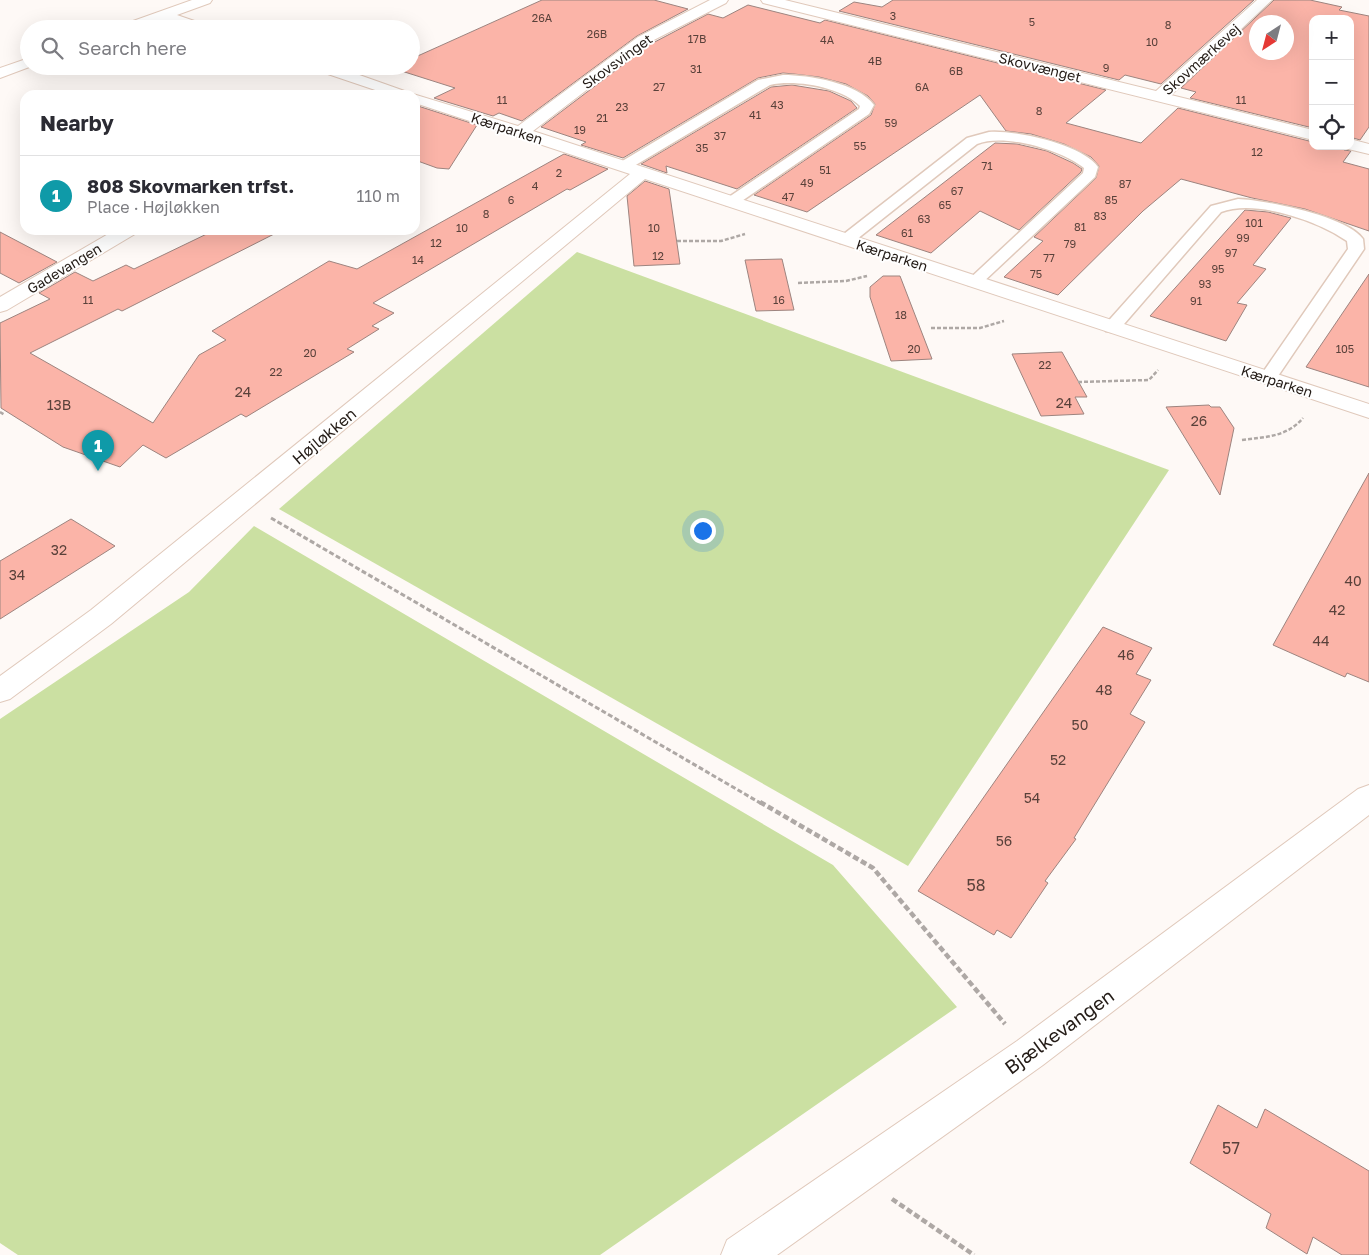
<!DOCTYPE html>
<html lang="en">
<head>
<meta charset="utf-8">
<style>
	:root { --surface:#fff; --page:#f2f2f3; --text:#2b2b33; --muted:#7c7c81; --line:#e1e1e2; --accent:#595e2c }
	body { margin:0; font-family:"Golos Text",sans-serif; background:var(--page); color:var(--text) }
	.controls { position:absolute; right:15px; top:15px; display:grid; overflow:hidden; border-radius:10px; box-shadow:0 5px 20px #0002 }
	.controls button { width:45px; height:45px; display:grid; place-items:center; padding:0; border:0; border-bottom:1px solid var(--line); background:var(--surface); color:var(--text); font:25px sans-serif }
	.compass { position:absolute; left:1249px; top:15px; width:45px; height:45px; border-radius:50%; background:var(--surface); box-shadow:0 5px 20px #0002; rotate:216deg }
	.you { position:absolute; left:702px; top:530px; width:18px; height:18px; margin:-12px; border:4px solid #fff; border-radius:50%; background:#1a73e8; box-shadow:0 0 0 8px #1a73e833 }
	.badge { display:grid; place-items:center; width:32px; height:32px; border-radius:50%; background:var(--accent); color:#fff; font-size:16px; font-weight:700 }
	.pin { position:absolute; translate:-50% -41px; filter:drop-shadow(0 1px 2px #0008) }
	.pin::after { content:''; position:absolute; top:26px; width:18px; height:15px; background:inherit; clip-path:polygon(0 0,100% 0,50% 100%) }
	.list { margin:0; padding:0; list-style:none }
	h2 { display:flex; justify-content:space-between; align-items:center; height:65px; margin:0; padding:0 20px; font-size:21px }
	h2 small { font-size:16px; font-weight:400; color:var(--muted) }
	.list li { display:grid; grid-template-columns:32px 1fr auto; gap:15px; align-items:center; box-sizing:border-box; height:80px; padding:0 20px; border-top:1px solid var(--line) }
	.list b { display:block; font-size:19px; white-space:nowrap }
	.list p { margin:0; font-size:16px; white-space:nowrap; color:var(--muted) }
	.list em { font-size:16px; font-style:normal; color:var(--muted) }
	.icon { flex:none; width:28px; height:28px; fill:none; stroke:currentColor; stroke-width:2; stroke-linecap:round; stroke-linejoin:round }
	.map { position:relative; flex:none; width:1369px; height:1255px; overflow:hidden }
	.search { position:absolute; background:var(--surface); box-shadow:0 5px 20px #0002; left:20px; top:20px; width:400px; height:55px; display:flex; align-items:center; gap:12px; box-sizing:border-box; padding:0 18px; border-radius:28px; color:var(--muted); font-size:19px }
	.panel { position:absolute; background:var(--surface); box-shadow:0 5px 20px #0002; left:20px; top:90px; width:400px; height:145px; border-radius:15px }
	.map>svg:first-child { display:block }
	.green { fill:#cbe0a2 }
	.building { fill:#fbb4a8; stroke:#9d847f; fill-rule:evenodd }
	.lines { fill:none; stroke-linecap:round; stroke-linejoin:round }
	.service-casing { stroke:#e0c9bb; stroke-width:3 }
	.minor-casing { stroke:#e0c9bb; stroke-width:2 }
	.path-far2 { stroke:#aea8a5; stroke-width:2.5; stroke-dasharray:4 2; stroke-linecap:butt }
	.path-far1 { stroke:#aea8a5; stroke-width:3; stroke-dasharray:5 2.5; stroke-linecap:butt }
	.path { stroke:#aea8a5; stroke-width:4.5; stroke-dasharray:6 3; stroke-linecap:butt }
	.service { fill:#fff; fill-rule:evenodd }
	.minor { fill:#fff; fill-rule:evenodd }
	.labels { text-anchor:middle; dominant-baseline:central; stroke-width:4; stroke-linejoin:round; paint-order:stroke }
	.far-number-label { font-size:11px; fill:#59413a }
	.far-street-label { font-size:14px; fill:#231b16; stroke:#fff }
	.number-label { font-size:14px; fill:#59413a }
	.street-label { font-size:16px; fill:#231b16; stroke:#fff }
	.near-number-label { font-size:16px; fill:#59413a }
	.near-street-label { font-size:19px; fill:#231b16; stroke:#fff }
</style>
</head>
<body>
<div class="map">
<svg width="1369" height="1255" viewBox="0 0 1369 1255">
	<rect width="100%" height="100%" fill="#fef9f6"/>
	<g class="green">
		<path d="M577 252 1169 470 908 866 279 509Z"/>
		<path d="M254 526 833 865 957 1007 600 1255H18L0 1243V719L189 592Z"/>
	</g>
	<g class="building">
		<path d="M542 0H654L688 9 637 36 522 121 499 113 493 116 434 98 455 88 392 68 411 66V59Z"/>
		<path d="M893 0H1254L1161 84 1125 75 1119 80 839 11 854 2 882 7Z"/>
		<path d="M1274 0H1310L1342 7 1339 10 1369 16V127L1360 140 1350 137V19H1313V128L1190 98 1196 92 1181 88ZM1256 22H1286V52H1256Z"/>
		<path d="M748 5 820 23 825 20 1106 90 1066 123 1141 143 1178 108 1313 142V146H1341L1344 150 1351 151 1343 162 1369 169V231L1305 209 1252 198 1181 179 1143 211 1058 295 1004 277 1043 241 1034 237 1096 178 1099 166 1091 157 1064 144 1031 134 1006 131 980 95 807 212 754 195 871 115 875 104 868 96 846 84 819 77 794 74 783 73 758 78 623 158 581 145 586 142 541 127 649 45 708 14 723 18Z"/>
		<path d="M792 85 829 91 851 101 857 108 737 189 666 166 667 173 641 164 771 87Z"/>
		<path d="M418 106 477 125 449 169 437 168 415 160V108Z"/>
		<path d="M995 143 1017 144 1047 151 1073 163 1082 169 1081 172 1019 230 980 211 931 253 876 235Z"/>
		<path d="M564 154 608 169 570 190 567 189 373 303 394 313 372 326 379 329 347 349 354 352 246 417 241 414 166 458 143 445 120 467 63 447 1 408 0 323 50 299 39 293 75 272 93 281 126 265 134 269 215 230H282L122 311 118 309 30 353 153 423 199 355 226 340 212 331 329 261 357 269Z"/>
		<path d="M645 181 669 189 680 264 634 266 627 196Z"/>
		<path d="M1245 210 1268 212 1291 218 1253 265 1266 269 1237 303 1247 305 1226 341 1150 316Z"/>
		<path d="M0 232 57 262 19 283 0 273Z"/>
		<path d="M782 259 794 310 756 311 745 260Z"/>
		<path d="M1369 274V387L1306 367Z"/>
		<path d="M883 276H900L932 359 891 361 870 297V287Z"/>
		<path d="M1062 352 1087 397H1075L1084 414 1041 416 1012 354Z"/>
		<path d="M1209 405 1211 407H1220L1234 428 1220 495 1166 407Z"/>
		<path d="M1369 473V682L1347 673 1345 677 1273 645Z"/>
		<path d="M71 519 115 546 0 619V561Z"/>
		<path d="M1103 627 1152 648 1136 674 1151 680 1130 714 1145 722 1074 838 1076 839 1045 881 1048 883 1011 938 997 930 994 935 918 891Z"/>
		<path d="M1218 1105 1257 1128 1265 1109 1369 1171V1255H1342L1313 1237 1307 1254 1266 1228 1271 1214 1190 1163Z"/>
	</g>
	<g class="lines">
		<defs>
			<g id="service">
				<path d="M783 75C809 75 858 83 874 105L869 114 736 205H726L724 202 726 199 859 109 860 106C841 87 795 79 770 85L629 169H619L617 166 619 163 758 80Z"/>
				<path d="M989 132C1015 130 1082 144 1098 167L1095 177 980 285H968L966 282 1083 173 1084 168C1061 150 1005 133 977 144L852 243H840L838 240 840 237 967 138Z"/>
				<path d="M1238 199C1265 200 1347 216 1363 239L1364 249 1274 382 1268 383 1262 382 1259 378 1348 249 1347 241C1318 221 1256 199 1221 212L1118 331 1112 332 1106 331 1103 327 1211 206Z"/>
			</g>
			<g id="minor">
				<path d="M192 0H212L210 3 177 15 209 26 211 29H189L163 20 138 29H117L119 26Z"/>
				<path d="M710 0H728L726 3 648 43 533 131 1369 404V418L645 179 111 624 10 699 0 702V676L91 610 630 174 415 103V95H390L313 69 311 66H334L413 94 518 126 638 37Z"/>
				<path d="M761 0H785L1156 91 1257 0H1272L1171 95 1313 130V140L763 3Z"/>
				<path d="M29 58V66H32L0 78V68Z"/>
				<path d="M1350 139 1369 144V154L1344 148 1343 146H1350Z"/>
				<path d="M115 230H137L135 234 7 310 0 312V297Z"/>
				<path d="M1369 785V815L1043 1065 777 1255H721L727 1240 1017 1041 1358 789Z"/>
			</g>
		</defs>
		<use href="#service" class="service-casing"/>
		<use href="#minor" class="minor-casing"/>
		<g class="path-far2">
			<path d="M677 241H721L745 234"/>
			<path d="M798 283 846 281 867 276"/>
			<path d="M931 328H980L1004 321"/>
			<path d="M1078 382 1149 380 1158 370"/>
			<path d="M0 412 5 415"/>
			<path d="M1242 440C1265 437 1287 437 1303 418"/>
		</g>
		<path class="path-far1" d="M271 518 762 804"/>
		<g class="path">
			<path d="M760 802 873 868 1005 1024"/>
			<path d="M892 1199 974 1255"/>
		</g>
		<use href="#service" class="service"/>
		<use href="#minor" class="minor"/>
	</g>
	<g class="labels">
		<g class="far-number-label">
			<text x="893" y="15">3</text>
			<text x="542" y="17">26A</text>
			<text x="1032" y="21">5</text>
			<text x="1168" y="24">8</text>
			<text x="597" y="33">26B</text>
			<text x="697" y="38">17B</text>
			<text x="827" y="39">4A</text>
			<text x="1152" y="41">10</text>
			<text x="875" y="60">4B</text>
			<text x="1106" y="67">9</text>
			<text x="696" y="68">31</text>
			<text x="956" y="70">6B</text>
			<text x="659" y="86">27</text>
			<text x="922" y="86">6A</text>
			<text x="502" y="99">11</text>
			<text x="1241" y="99">11</text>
			<text x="777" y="104">43</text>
			<text x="622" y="106">23</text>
			<text x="1039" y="110">8</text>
			<text x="755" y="114">41</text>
			<text x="602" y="117">21</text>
			<text x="891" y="122">59</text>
			<text x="580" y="129">19</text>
			<text x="720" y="135">37</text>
			<text x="860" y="145">55</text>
			<text x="702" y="147">35</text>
			<text x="1257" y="151">12</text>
			<text x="987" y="165">71</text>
			<text x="825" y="169">51</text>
			<text x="559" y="172">2</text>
			<text x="807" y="182">49</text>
			<text x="1125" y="183">87</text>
			<text x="535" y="185">4</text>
			<text x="957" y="190">67</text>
			<text x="788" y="196">47</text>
			<text x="511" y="199">6</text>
			<text x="1111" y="199">85</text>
			<text x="945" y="204">65</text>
			<text x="486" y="213">8</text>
			<text x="1100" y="215">83</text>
			<text x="924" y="218">63</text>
			<text x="1254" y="222">101</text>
			<text x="1080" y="226">81</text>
			<text x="462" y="227">10</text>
			<text x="654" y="227">10</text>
			<text x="907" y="232">61</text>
			<text x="1243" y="237">99</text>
			<text x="436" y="242">12</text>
			<text x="1070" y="243">79</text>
			<text x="1231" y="252">97</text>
			<text x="658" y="255">12</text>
			<text x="1049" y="257">77</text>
			<text x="418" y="259">14</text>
			<text x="1218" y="268">95</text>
			<text x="1036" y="273">75</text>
			<text x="1205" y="283">93</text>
			<text x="88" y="299">11</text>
			<text x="779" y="299">16</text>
			<text x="1196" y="300">91</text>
			<text x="901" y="314">18</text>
			<text x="914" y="348">20</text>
			<text x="1345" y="348">105</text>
			<text x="310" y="352">20</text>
			<text x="1045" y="364">22</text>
			<text x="276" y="371">22</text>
		</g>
		<g class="far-street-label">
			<text transform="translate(1201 59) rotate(-42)">Skovmærkevej</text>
			<text transform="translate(617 61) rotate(-36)">Skovsvinget</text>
			<text transform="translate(1040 67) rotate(14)">Skovvænget</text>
			<text transform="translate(507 128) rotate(18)">Kærparken</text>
			<text transform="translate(892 255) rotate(18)">Kærparken</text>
			<text transform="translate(64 268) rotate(-31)">Gadevangen</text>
			<text transform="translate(1277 381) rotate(18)">Kærparken</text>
		</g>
		<g class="number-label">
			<text x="243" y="391">24</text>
			<text x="1064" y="402">24</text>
			<text x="59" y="404">13B</text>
			<text x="1199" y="420">26</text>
			<text x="59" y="549">32</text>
			<text x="17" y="574">34</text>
			<text x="1353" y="580">40</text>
			<text x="1337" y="609">42</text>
			<text x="1321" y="640">44</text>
			<text x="1126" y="654">46</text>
			<text x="1104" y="689">48</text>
			<text x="1080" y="724">50</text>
			<text x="1058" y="759">52</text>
			<text x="1032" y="797">54</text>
			<text x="1004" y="840">56</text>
		</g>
		<g class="street-label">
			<text transform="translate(324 436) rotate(-40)">Højløkken</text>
		</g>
		<g class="near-number-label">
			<text x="976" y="885">58</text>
			<text x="1231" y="1148">57</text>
		</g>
		<g class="near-street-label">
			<text transform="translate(1059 1031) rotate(-36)">Bjælkevangen</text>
		</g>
	</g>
</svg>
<div class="controls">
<button>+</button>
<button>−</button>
<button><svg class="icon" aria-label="locate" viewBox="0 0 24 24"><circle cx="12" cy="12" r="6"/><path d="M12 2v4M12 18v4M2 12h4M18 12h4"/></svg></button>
</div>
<svg class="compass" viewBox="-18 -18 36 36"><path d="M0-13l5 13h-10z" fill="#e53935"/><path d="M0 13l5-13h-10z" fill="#7c7c81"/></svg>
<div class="you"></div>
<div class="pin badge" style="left:98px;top:471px;background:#0f9aa8">1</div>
<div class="search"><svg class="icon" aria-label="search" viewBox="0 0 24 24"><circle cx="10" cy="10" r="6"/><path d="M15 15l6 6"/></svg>Search here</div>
<section class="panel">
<h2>Nearby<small></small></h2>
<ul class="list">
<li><span class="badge" style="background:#0f9aa8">1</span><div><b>808 Skovmarken trfst.</b><p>Place · Højløkken</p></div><em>110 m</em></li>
</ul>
</section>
</div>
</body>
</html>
